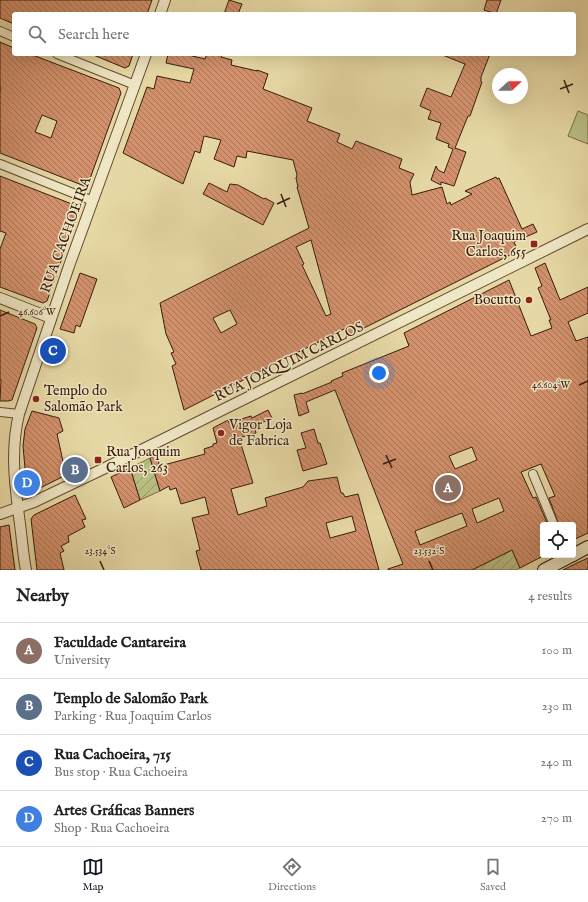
<!DOCTYPE html>
<html lang="en">
<head>
<meta charset="utf-8">
<style>
	:root { --surface:#fff; --page:#f2f2f2; --text:#202124; --muted:#757577; --line:#e0e0e0; --accent:#111827 }
	body { margin:0; font-family:"IM FELL English",serif; background:var(--page); color:var(--text) }
	.controls { position:absolute; right:12px; bottom:12px; display:grid; overflow:hidden; border-radius:4px; box-shadow:0 4px 16px #0002 }
	.controls button { width:36px; height:36px; display:grid; place-items:center; padding:0; border:0; border-bottom:1px solid var(--line); background:var(--surface); color:var(--text); font:20px sans-serif }
	.compass { position:absolute; left:492px; top:68px; width:36px; height:36px; border-radius:50%; background:var(--surface); box-shadow:0 4px 16px #0002; rotate:68deg }
	.you { position:absolute; left:379px; top:373px; width:14px; height:14px; margin:-10px; border:3px solid #fff; border-radius:50%; background:#1a73e8; box-shadow:0 0 0 6px #1a73e833 }
	.badge { display:grid; place-items:center; width:26px; height:26px; border-radius:50%; background:var(--accent); color:#fff; font-size:13px; font-weight:700 }
	.pin { position:absolute; translate:-50% -50%; border:2px solid #fff; box-shadow:0 1px 4px #0006 }
	.list { margin:0; padding:0; list-style:none }
	h2 { display:flex; justify-content:space-between; align-items:center; height:52px; margin:0; padding:0 16px; font-size:17px }
	h2 small { font-size:13px; font-weight:400; color:var(--muted) }
	.list li { display:grid; grid-template-columns:26px 1fr auto; gap:12px; align-items:center; box-sizing:border-box; height:56px; padding:0 16px; border-top:1px solid var(--line) }
	.list b { display:block; font-size:15px; white-space:nowrap }
	.list p { margin:0; font-size:13px; white-space:nowrap; color:var(--muted) }
	.list em { font-size:13px; font-style:normal; color:var(--muted) }
	.icon { flex:none; width:22px; height:22px; fill:none; stroke:currentColor; stroke-width:2; stroke-linecap:round; stroke-linejoin:round }
	.map { position:relative; flex:none; width:588px; height:570px; overflow:hidden }
	.search { position:absolute; background:var(--surface); box-shadow:0 4px 16px #0002; left:12px; right:12px; top:12px; height:44px; display:flex; align-items:center; gap:10px; box-sizing:border-box; padding:0 14px; border-radius:4px; color:var(--muted); font-size:15px }
	.sheet { height:276px; background:var(--surface) }
	nav { display:flex; justify-content:space-around; align-items:center; box-sizing:border-box; height:56px; border-top:1px solid var(--line); background:var(--surface); font-size:11px; color:var(--muted) }
	nav a { display:grid; justify-items:center; gap:2px }
	nav .on { color:var(--accent) }
	.map>svg:first-child { display:block }
	.grass { fill:#b9be83; stroke:#7a6d49 }
	.garden { fill:url(#garden-furrows); stroke:#7a6d49 }
	.building { fill:url(#building-back-hatch); stroke:#3a1c0f; fill-rule:evenodd }
	.lines { fill:none; stroke-linecap:round; stroke-linejoin:round }
	.minor-casing { stroke:#654b34; stroke-width:10 }
	.tertiary-casing { stroke:#654b34; stroke-width:12 }
	.secondary-casing { stroke:#3a1c0f; stroke-width:14 }
	.minor { stroke:#efe6c4; stroke-width:8 }
	.tertiary { stroke:#efe6c4; stroke-width:10 }
	.secondary { stroke:#efe6c4; stroke-width:12 }
	.ticks { fill:none; stroke:#3a1c0f; stroke-width:1.5 }
	.poi-dot { fill:#8f2418; stroke:#efe6c4; stroke-width:1.5 }
	.labels { text-anchor:middle; dominant-baseline:central; stroke-width:3; stroke-linejoin:round; paint-order:stroke }
	.street-label { font-size:14px; fill:#3a1c0f; stroke:#efe6c4 }
	.poi-label { font-size:14px; fill:#3a1c0f; stroke:#efe6c4; text-anchor:start }
	.ticks-label { font-size:10px; text-anchor:middle; fill:#3a1c0f; stroke:#efe6c4; stroke-width:3; stroke-linejoin:round; paint-order:stroke }
</style>
</head>
<body>
<div class="map">
<svg width="588" height="570" viewBox="0 0 588 570">
	<defs>
		<pattern id="garden-furrows" width="10" height="10" patternUnits="userSpaceOnUse"><rect width="10" height="10" fill="#b9be83"/><path d="M-1 1l2-2M0 10L10 0M9 11l2-2" fill="none" stroke="#979a6a"/></pattern>
		<pattern id="building-back-hatch" width="6" height="6" patternUnits="userSpaceOnUse"><rect width="6" height="6" fill="#d2916c"/><path d="M-1 5l2 2M0 0l6 6M5-1l2 2" fill="none" stroke="#ab7657"/></pattern>
	</defs>
	<rect width="100%" height="100%" fill="#e6d8a4"/>
	<filter id="stains"><feTurbulence type="fractalNoise" baseFrequency=".005" numOctaves="4"/><feColorMatrix values="0 0 0 0 .2 0 0 0 0 .09 0 0 0 0 .02 0 0 0 .5 -.17"/></filter>
	<radialGradient id="worn" r=".72"><stop offset=".6" stop-color="#630" stop-opacity="0"/><stop offset="1" stop-color="#630" stop-opacity=".3"/></radialGradient>
	<path class="grass" d="M578 111 588 115V144L568 136Z"/>
	<g class="garden">
		<path d="M150 458 160 491 140 500 130 468Z"/>
		<path d="M512 550 520 568 516 570H472Z"/>
	</g>
	<g class="building">
		<path d="M0 0H152L147 14H14V24L0 18Z"/>
		<path d="M229 0 242 4 238 14H224Z"/>
		<path d="M487 0H501L496 14 484 10Z"/>
		<path d="M0 42 14 48V54H30L119 88 121 93 87 187 0 153V91L1 88 0 87ZM42 115 57 121 51 138 35 132Z"/>
		<path d="M91 54H133L129 66 125 68Z"/>
		<path d="M168 54H184L205 59 207 54H223L221 57 232 60 231 65 257 71V70L268 74 263 89 312 108 307 121 340 134 337 142 352 149 356 141 402 159 399 168 414 174 410 182 412 195 442 187 447 204 450 202 451 205 472 194 465 191 496 177 497 179 499 178 522 229 533 224 537 232 514 242 518 251 348 336 346 328 184 410 172 366 176 364 171 353 174 352 166 334 160 303 309 228 297 187H298L296 178 297 175 293 160 247 151 246 158 237 156 234 167 214 159 221 140 204 136 200 153 195 151 183 184 123 153 147 87 154 89 157 76 190 83 194 69 166 63ZM311 240 331 314 326 316 302 265 304 264 296 247ZM230 310 237 324 221 333 213 318Z"/>
		<path d="M440 54H490L481 77V82H482L470 116H468L455 148 466 152 454 186 441 182V185L431 180 436 166 438 170 444 173 453 149 448 147 449 144 436 139 441 123 428 119 431 111 420 106 427 88 451 97 465 64Z"/>
		<path d="M0 176 77 206 79 210 47 301 43 303 0 287V249L6 233 0 231Z"/>
		<path d="M209 183 227 192 230 184 238 185 264 199 265 198 274 203 263 225 203 194Z"/>
		<path d="M545 263 560 300 588 287V313L568 322 576 341 588 337V533L573 540V525H559L549 498 555 496 541 464 521 472 533 498 536 497 548 525H543V556L520 568 512 550 472 570H388V569L403 564 335 390 306 402 309 412 299 416 294 395 302 393V394L332 382 331 381 343 376 342 373 409 346 404 333 509 280 531 336 552 328 549 320H551L538 288 542 286 535 268ZM472 447 477 460 455 469 449 456ZM499 498 504 511 477 523 472 509ZM462 513 467 526 420 545 415 531Z"/>
		<path d="M80 273 97 279 80 327 76 325 74 333 60 329Z"/>
		<path d="M0 310 35 324 37 328 12 400 8 401H0L1 380H0Z"/>
		<path d="M268 410 272 418 254 426 256 433 239 438 253 483 231 489 238 515 267 506 265 498 303 487 308 481 337 477 341 493H343L345 497 358 494 379 570H201L196 551 200 550 192 518 209 514 205 497 181 504 176 488 170 490 169 486 160 491 150 458 156 455 160 466 205 454 204 449 213 446V444L217 443 213 428 228 420 229 423 251 416 252 418ZM352 516 356 531 330 538 326 523Z"/>
		<path d="M32 411 59 418 63 431 57 434 66 475 32 492 27 490 23 446 25 429Z"/>
		<path d="M314 429 318 443H320L327 464 303 471 297 450 306 448 301 433Z"/>
		<path d="M130 468 140 500 124 508 111 477Z"/>
		<path d="M75 495 86 519 82 520 85 527 68 536 69 542 61 546 64 551 60 553 64 570H37L31 519 34 515Z"/>
		<path d="M9 525 15 570H0V527Z"/>
		<path d="M588 558V570H563L577 563Z"/>
	</g>
	<g class="lines">
		<defs>
			<g id="minor">
				<path d="M0 31 14 37"/>
				<path d="M57 54 135 85"/>
				<path d="M0 164 93 201"/>
				<path d="M0 412 19 414"/>
				<path d="M533 474 554 525"/>
			</g>
			<g id="tertiary">
				<path d="M160 14 165 0"/>
				<path d="M0 298 51 318"/>
				<path d="M0 514 34 502 103 469 588 229"/>
				<path d="M26 570C23 555 22 539 20 524 15 486 10 451 19 414L69 266 146 54"/>
			</g>
			<g id="secondary">
				<path d="M573 555 588 547"/>
				<path d="M544 570 573 555"/>
			</g>
		</defs>
		<use href="#minor" class="minor-casing"/>
		<use href="#tertiary" class="tertiary-casing"/>
		<use href="#secondary" class="secondary-casing"/>
		<use href="#minor" class="minor"/>
		<use href="#tertiary" class="tertiary"/>
		<use href="#secondary" class="secondary"/>
	</g>
	<path class="ticks" d="M564 80 569 93M560 89 573 84M281 194 286 207M277 204 290 198M0 316 9 312M579 385 588 381M386 455 392 468M383 464 396 459M100 561 104 570M429 561 433 570"/>
	<g class="poi-dot">
		<rect x="530" y="240" width="8" height="8" rx="2"/>
		<circle cx="529" cy="300" r="4"/>
		<circle cx="36" cy="399" r="4"/>
		<circle cx="221" cy="433" r="4"/>
		<rect x="94" y="456" width="8" height="8" rx="2"/>
	</g>
	<g class="labels">
		<g class="street-label">
			<text transform="translate(66 235) rotate(-70)">RUA CACHOEIRA</text>
			<text transform="translate(289 362) rotate(-26)">RUA JOAQUIM CARLOS</text>
		</g>
		<g class="poi-label">
			<text x="526" y="236" text-anchor="end">Rua Joaquim<tspan x="526" dy="16">Carlos, 655</tspan></text>
			<text x="521" y="300" text-anchor="end">Bocutto</text>
			<text x="44" y="391">Templo do<tspan x="44" dy="16">Salomão Park</tspan></text>
			<text x="229" y="425">Vigor Loja<tspan x="229" dy="16">de Fabrica</tspan></text>
			<text x="106" y="452">Rua Joaquim<tspan x="106" dy="16">Carlos, 263</tspan></text>
		</g>
	</g>
	<g class="ticks-label">
		<text x="37" y="315">46.606°W</text>
		<text x="551" y="388">46.604°W</text>
		<text x="100" y="554">23.534°S</text>
		<text x="429" y="554">23.532°S</text>
	</g>
	<rect width="100%" height="100%" filter="url(#stains)"/>
	<rect width="100%" height="100%" fill="url(#worn)"/>
</svg>
<div class="controls">
<button><svg class="icon" aria-label="locate" viewBox="0 0 24 24"><circle cx="12" cy="12" r="6"/><path d="M12 2v4M12 18v4M2 12h4M18 12h4"/></svg></button>
</div>
<svg class="compass" viewBox="-18 -18 36 36"><path d="M0-13l5 13h-10z" fill="#e53935"/><path d="M0 13l5-13h-10z" fill="#757577"/></svg>
<div class="you"></div>
<div class="pin badge" style="left:448px;top:488px;background:#8d6e63">A</div>
<div class="pin badge" style="left:75px;top:470px;background:#5c6f8a">B</div>
<div class="pin badge" style="left:53px;top:351px;background:#1a4fb4">C</div>
<div class="pin badge" style="left:27px;top:483px;background:#3f7fe0">D</div>
<div class="search"><svg class="icon" aria-label="search" viewBox="0 0 24 24"><circle cx="10" cy="10" r="6"/><path d="M15 15l6 6"/></svg>Search here</div>
</div>
<section class="sheet">
<h2>Nearby<small>4 results</small></h2>
<ul class="list">
<li><span class="badge" style="background:#8d6e63">A</span><div><b>Faculdade Cantareira</b><p>University</p></div><em>100 m</em></li>
<li><span class="badge" style="background:#5c6f8a">B</span><div><b>Templo de Salomão Park</b><p>Parking · Rua Joaquim Carlos</p></div><em>230 m</em></li>
<li><span class="badge" style="background:#1a4fb4">C</span><div><b>Rua Cachoeira, 715</b><p>Bus stop · Rua Cachoeira</p></div><em>240 m</em></li>
<li><span class="badge" style="background:#3f7fe0">D</span><div><b>Artes Gráficas Banners</b><p>Shop · Rua Cachoeira</p></div><em>270 m</em></li>
</ul>
</section>
<nav>
<a class="on"><svg class="icon" aria-label="map" viewBox="0 0 24 24"><path d="M3 6l6-2 6 2 6-2v14l-6 2-6-2-6 2zM9 4v14M15 6v14"/></svg>Map</a>
<a><svg class="icon" aria-label="directions" viewBox="0 0 24 24"><path d="M12 3l9 9-9 9-9-9zM9 14v-3h6M13 9l2 2-2 2"/></svg>Directions</a>
<a><svg class="icon" aria-label="saved" viewBox="0 0 24 24"><path d="M7 4h10v16l-5-4-5 4z"/></svg>Saved</a>
</nav>
</body>
</html>
